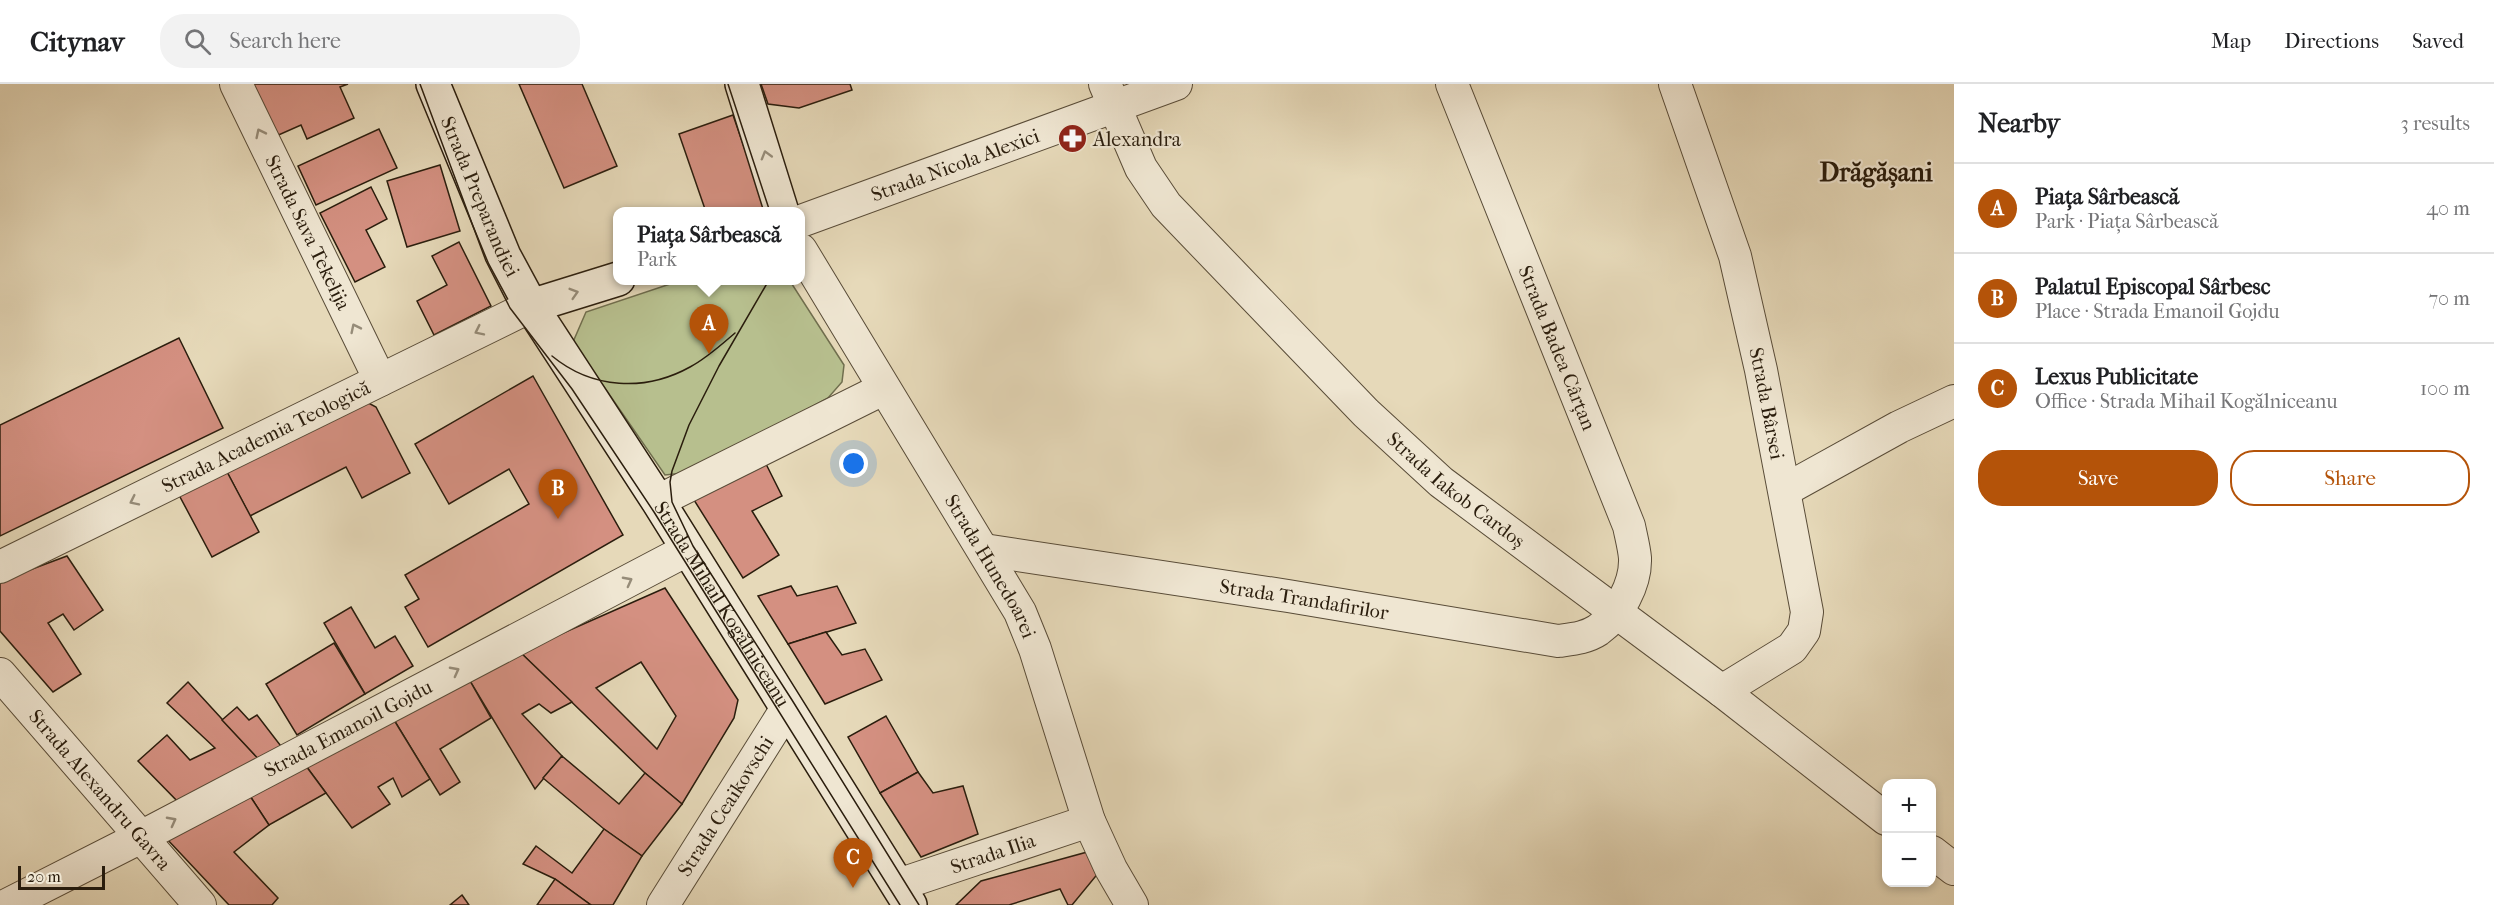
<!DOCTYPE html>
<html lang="en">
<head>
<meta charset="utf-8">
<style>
	:root { --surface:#fff; --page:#f2f2f2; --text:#202124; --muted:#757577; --line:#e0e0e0; --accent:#b45309 }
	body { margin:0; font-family:"IM FELL French Canon",serif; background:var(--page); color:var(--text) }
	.controls { position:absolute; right:18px; bottom:18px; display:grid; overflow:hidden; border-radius:12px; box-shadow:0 3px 9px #0003 }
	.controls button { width:54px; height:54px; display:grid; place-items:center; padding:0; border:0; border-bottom:2px solid var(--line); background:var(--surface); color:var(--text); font:30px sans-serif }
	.scale { position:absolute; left:18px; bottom:15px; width:87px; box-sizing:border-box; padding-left:6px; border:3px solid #2a1d0d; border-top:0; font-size:16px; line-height:21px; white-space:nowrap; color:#2a1d0d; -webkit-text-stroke:4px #efe6d2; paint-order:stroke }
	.you { position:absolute; left:854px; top:380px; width:21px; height:21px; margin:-15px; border:4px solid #fff; border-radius:50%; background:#1a73e8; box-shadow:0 0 0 9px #1a73e833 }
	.badge { display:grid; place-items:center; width:39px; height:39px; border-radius:50%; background:var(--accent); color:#fff; font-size:20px; font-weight:700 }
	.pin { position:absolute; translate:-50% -50px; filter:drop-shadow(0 2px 3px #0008) }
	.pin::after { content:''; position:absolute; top:32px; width:21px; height:18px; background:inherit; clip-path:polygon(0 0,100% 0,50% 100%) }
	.popup { position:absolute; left:613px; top:123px; width:192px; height:78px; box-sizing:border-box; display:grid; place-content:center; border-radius:12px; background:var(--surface); filter:drop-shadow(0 2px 4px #0005); font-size:20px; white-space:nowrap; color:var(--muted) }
	.popup b { font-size:22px; color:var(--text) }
	.popup::after { content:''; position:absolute; left:50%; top:100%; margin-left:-12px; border:12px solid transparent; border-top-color:var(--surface) }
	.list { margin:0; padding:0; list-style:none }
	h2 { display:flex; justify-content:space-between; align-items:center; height:78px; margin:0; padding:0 24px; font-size:26px }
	h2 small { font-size:20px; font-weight:400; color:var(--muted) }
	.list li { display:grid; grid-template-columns:39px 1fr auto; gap:18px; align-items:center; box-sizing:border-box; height:90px; padding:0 24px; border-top:2px solid var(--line) }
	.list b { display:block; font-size:22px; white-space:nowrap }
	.list p { margin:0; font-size:20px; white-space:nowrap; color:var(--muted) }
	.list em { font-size:20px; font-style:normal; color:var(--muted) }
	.actions { display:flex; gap:12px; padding:18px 24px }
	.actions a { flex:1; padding:14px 0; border:2px solid var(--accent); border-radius:24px; text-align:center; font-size:21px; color:var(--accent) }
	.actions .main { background:var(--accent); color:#fff }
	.icon { flex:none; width:33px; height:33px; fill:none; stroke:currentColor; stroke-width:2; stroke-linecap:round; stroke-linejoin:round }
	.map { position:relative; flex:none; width:1954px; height:821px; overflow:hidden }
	header { display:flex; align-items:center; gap:36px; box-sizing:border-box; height:84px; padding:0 30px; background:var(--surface); border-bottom:2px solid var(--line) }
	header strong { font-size:28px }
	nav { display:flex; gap:33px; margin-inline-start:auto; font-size:21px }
	.search { width:420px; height:54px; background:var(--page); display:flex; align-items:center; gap:15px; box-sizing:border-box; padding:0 21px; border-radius:24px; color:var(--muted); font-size:22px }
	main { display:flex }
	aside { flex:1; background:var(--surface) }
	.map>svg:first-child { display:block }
	.green { fill:#b7bf8e; stroke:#706e4e; stroke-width:1.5 }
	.building { fill:#d49081; stroke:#2a1d0d; stroke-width:1.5; fill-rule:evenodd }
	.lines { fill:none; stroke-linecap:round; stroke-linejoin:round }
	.street-casing { stroke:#594c38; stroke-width:34 }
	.secondary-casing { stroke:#2a1d0d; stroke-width:36 }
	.street { stroke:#efe6d2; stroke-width:32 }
	.secondary { stroke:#efe6d2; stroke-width:33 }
	.tram { stroke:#2a1d0d; stroke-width:1.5 }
	.oneway { stroke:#968c79 }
	.labels { text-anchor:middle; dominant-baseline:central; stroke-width:4.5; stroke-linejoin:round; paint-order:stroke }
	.poi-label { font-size:20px; fill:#2a1d0d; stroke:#efe6d2; text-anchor:start }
	.street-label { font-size:20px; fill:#2a1d0d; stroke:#efe6d2 }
	.district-label { font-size:26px; font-weight:bold; fill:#2a1d0d; stroke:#efe6d2 }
</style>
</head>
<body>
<header>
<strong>Citynav</strong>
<div class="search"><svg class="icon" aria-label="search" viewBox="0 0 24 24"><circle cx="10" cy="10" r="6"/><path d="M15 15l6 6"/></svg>Search here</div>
<nav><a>Map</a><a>Directions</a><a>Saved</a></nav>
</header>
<main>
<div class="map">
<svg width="1954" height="821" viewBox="0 0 1954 821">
	<rect width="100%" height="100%" fill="#e6d9b9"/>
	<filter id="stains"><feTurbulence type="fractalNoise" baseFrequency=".00333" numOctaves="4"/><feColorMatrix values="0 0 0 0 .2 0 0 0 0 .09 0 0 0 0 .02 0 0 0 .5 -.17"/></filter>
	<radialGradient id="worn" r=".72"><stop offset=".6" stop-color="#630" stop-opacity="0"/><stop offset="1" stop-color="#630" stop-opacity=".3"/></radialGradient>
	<path class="green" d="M679 197H790L844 281 842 298 828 314 692 388 665 391 573 258 586 228Z"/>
	<g class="building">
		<path d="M251 0H348L340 3 354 34 307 55 301 41 274 53Z"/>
		<path d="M519 0H582L617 82 564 104Z"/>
		<path d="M761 0H850L852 6 799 24 768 20Z"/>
		<path d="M733 31 766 127 764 128H706L679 50Z"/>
		<path d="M379 45 397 84 316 121 298 82Z"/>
		<path d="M440 81 460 147 407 163 387 97Z"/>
		<path d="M371 103 387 135 366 146 385 183 355 198 320 129Z"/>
		<path d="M459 158 491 222 434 251 417 217 447 201 432 172Z"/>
		<path d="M179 254 223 344 0 452V341Z"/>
		<path d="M533 292 623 451 428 563 405 523 419 515 405 491 529 420 509 385 449 420 415 360Z"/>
		<path d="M361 315 376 323 410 389 362 414 346 383 250 432 226 386Z"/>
		<path d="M763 374 782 412 752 427 779 471 743 494 694 416Z"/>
		<path d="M226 386 259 448 212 473 179 411Z"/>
		<path d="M67 472 103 526 74 546 63 530 48 539 81 590 53 608 0 547V497Z"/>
		<path d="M791 502 797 512 837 502 856 539 788 560 758 512Z"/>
		<path d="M665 504 738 616 734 634 682 720 645 689 520 568ZM641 578 676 632 657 665 596 604Z"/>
		<path d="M351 523 375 564 395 552 413 582 365 610 324 539Z"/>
		<path d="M826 548 842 571 865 565 882 596 825 620 788 560Z"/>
		<path d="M334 559 365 610 297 651 266 600Z"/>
		<path d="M520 568 572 618 551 629 539 620 522 630 562 672 535 705 470 597Z"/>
		<path d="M470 597 491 634 440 665 460 698 440 711 394 636Z"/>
		<path d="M188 598 265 682 185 725 138 677 167 651 190 676 215 664 167 619Z"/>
		<path d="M237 623 249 636 257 631 287 670 265 682 222 636Z"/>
		<path d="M886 632 918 688 880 709 848 653Z"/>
		<path d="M394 636 430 695 402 713 393 694 378 703 390 720 352 744 306 682Z"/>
		<path d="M562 672 619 720 645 689 682 720 642 772 604 745 543 694Z"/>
		<path d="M306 682 326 709 269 741 250 712Z"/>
		<path d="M918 688 933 709 963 702 978 750 921 773 880 709Z"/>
		<path d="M250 712 269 741 234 768 278 814 272 821H229L166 754Z"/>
		<path d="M604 745 642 772 613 821H591L555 795 523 780 536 762 572 789Z"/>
		<path d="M1091 767 1100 787 1072 821H1068L1060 805 1009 821H956L981 797Z"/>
		<path d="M555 795 591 821H537Z"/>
		<path d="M462 811 469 821H450Z"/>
	</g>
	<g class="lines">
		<defs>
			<g id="street">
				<path id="s1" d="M236 0 380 296"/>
				<path id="s2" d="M1105 0 1141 84 1166 121 1366 329 1441 398 1722 607 1886 735"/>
				<path id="s3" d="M1675 0 1735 172 1761 286 1807 528 1804 547 1792 564 1722 607"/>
				<path id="s4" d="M801 137 1176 0"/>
				<path id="s5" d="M801 166 1020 528 1035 565 1089 737 1111 785 1132 821"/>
				<path d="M1785 406 1899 343 1954 317"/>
				<path d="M658 417 883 305"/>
				<path id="s6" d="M984 466 1288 512 1558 557C1572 555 1586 554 1598 546 1619 531 1636 500 1635 474 1634 463 1631 452 1629 442L1452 0"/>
				<path id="s7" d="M0 483 531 222"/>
				<path id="s8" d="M0 590 200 821"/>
				<path d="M1932 768 1954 785"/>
				<path id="s9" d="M898 801 1089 737"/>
				<path id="s10" d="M7 821 141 753 687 466"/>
				<path id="s11" d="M663 821 787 624"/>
			</g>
			<g id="secondary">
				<path id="s12" d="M433 0 504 172 531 222 658 417 910 821"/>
				<path d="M742 0 782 128"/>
				<path d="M531 222 618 195"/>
			</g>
		</defs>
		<use href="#street" class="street-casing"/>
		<use href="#secondary" class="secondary-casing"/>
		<use href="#street" class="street"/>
		<use href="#secondary" class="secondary"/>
		<g class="tram">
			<path d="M420 0 486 177 510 224 572 305 654 428 900 821"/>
			<path d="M728 0 770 128"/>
			<path d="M769 196 719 282 689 341 672 387 670 398 672 418 693 462 792 616 919 821"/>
			<path d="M552 272C592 305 645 308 690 283 707 274 721 261 735 249"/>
		</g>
	</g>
	<defs><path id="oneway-chevron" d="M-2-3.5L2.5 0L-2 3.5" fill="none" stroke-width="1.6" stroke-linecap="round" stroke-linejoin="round" transform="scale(1.5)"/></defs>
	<g class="oneway">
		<use href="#oneway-chevron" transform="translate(260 49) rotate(-116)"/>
		<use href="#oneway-chevron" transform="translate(766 71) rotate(-106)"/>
		<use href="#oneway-chevron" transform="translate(574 209) rotate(-17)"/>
		<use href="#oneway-chevron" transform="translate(355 244) rotate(-116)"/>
		<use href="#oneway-chevron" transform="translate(479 247) rotate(154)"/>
		<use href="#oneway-chevron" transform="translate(134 417) rotate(154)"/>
		<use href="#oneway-chevron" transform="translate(628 497) rotate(-28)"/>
		<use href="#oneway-chevron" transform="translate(455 587) rotate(-28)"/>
		<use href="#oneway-chevron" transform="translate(172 737) rotate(-28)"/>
	</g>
	<defs>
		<symbol id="pharmacy-disc" viewBox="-11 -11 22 22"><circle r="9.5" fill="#8f2418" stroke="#efe6d2"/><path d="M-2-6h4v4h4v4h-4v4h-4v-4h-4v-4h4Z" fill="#fff"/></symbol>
	</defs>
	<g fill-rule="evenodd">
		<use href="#pharmacy-disc" x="1056" y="38" width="33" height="33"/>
	</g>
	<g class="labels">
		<g class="poi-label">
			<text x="1093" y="55">Alexandra</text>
		</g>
		<g class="street-label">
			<text stroke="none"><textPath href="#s4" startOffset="164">Strada Nicola Alexici</textPath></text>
			<text stroke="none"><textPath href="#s12" startOffset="122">Strada Preparandiei</textPath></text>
			<text stroke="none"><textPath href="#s1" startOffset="165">Strada Sava Tekelija</textPath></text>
			<text transform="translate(1557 264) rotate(68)">Strada Badea Cârțan</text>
			<text stroke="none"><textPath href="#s3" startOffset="333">Strada Bârsei</textPath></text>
			<text stroke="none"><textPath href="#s7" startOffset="296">Strada Academia Teologică</textPath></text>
			<text stroke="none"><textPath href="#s2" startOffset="543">Strada Iakob Cardoș</textPath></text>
			<text stroke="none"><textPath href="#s5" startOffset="369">Strada Hunedoarei</textPath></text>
			<text stroke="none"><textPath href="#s6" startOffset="324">Strada Trandafirilor</textPath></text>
			<text stroke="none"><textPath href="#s12" startOffset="597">Strada Mihail Kogălniceanu</textPath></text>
			<text stroke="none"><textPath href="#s10" startOffset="384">Strada Emanoil Gojdu</textPath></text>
			<text stroke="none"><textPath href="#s8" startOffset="153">Strada Alexandru Gavra</textPath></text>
			<text stroke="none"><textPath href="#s11" startOffset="117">Strada Ceaikovschi</textPath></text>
			<text stroke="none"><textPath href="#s9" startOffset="100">Strada Ilia</textPath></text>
		</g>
		<g class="district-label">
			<text x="1876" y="88">Drăgășani</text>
		</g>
	</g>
	<rect width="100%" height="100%" filter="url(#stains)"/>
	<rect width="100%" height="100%" fill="url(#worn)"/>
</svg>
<div class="controls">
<button>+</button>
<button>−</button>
</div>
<div class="scale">20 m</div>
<div class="you"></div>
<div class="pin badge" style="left:709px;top:270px">A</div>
<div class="popup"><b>Piața Sârbească</b>Park</div>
<div class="pin badge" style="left:558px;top:435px">B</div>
<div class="pin badge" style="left:853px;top:804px">C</div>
</div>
<aside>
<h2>Nearby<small>3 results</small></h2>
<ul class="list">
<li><span class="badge">A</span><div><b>Piața Sârbească</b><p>Park · Piața Sârbească</p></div><em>40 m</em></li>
<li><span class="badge">B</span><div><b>Palatul Episcopal Sârbesc</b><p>Place · Strada Emanoil Gojdu</p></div><em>70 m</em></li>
<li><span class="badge">C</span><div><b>Lexus Publicitate</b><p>Office · Strada Mihail Kogălniceanu</p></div><em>100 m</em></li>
</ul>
<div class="actions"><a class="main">Save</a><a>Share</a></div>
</aside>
</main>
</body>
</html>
